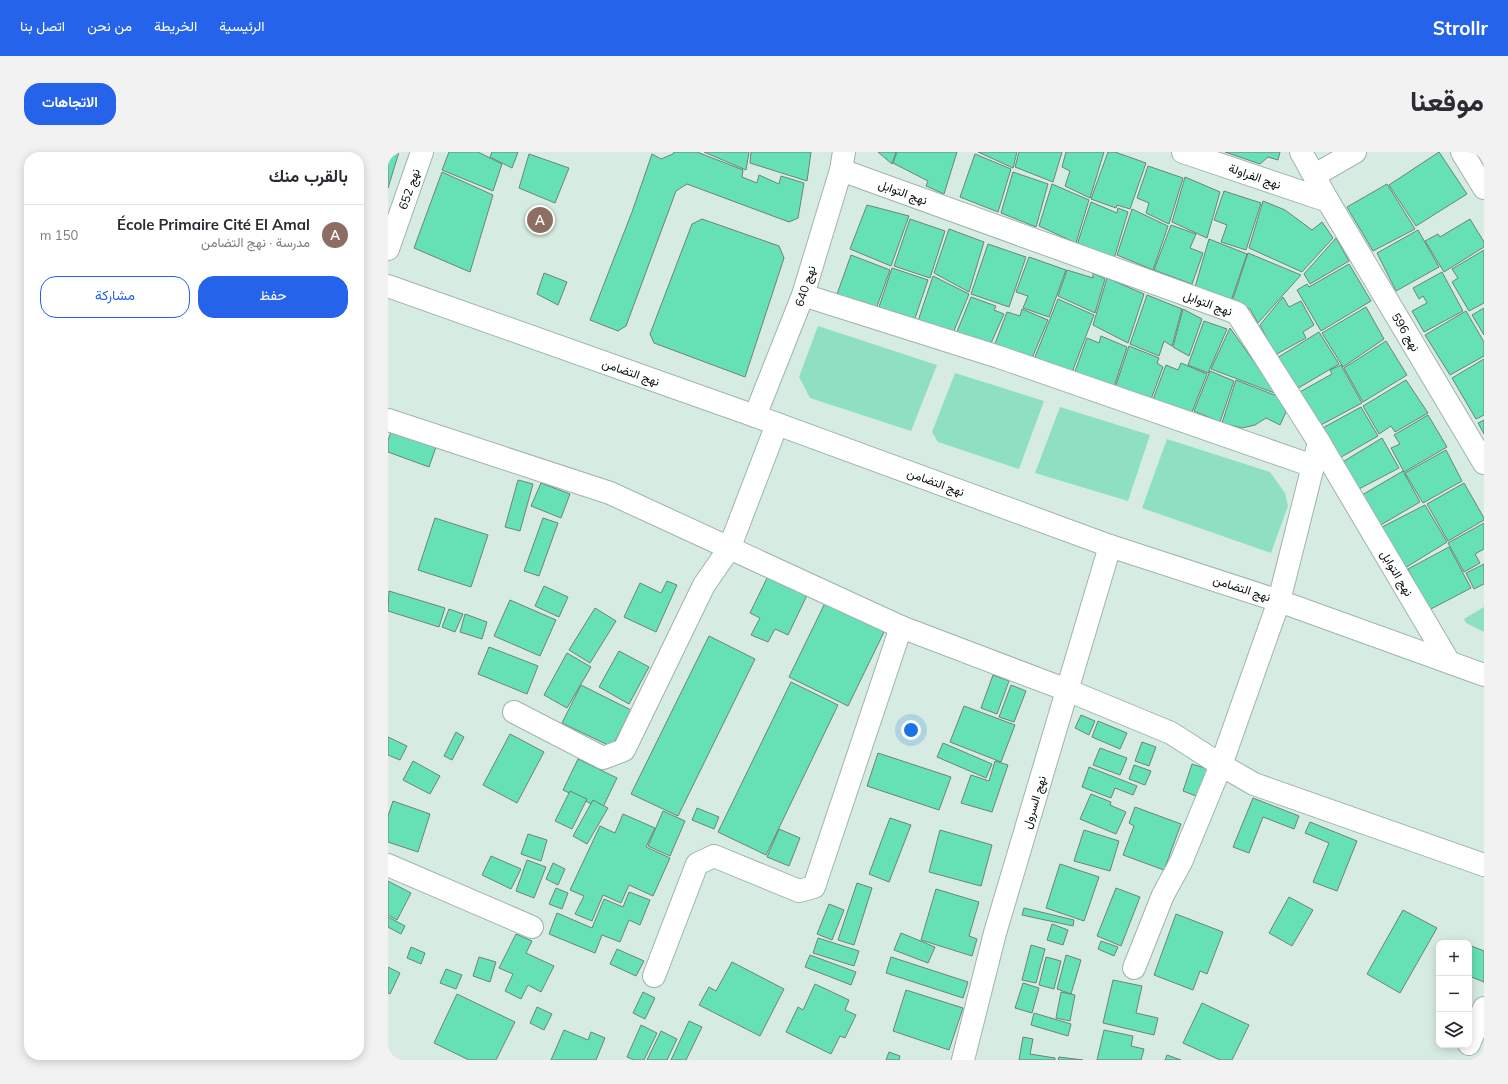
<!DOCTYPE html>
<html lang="ar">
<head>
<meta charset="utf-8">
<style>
	:root { --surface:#fff; --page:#f2f2f3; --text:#2b2b33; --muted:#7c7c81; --line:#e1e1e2; --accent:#2563eb }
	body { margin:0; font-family:Mulish,Vazirmatn,sans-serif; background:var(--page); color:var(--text); direction:rtl }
	.controls { position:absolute; right:12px; bottom:12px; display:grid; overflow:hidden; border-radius:8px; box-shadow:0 2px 10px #0003 }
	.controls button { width:36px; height:36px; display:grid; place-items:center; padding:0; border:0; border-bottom:1px solid var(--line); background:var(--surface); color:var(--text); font:20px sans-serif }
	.you { position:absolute; left:523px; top:578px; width:14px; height:14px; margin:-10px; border:3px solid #fff; border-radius:50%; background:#1a73e8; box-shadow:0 0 0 6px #1a73e833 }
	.badge { display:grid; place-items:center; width:26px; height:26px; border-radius:50%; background:var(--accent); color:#fff; font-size:13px; font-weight:700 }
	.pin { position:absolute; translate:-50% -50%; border:2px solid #fff; box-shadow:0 1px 4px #0006 }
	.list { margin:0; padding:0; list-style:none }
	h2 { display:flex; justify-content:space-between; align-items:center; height:52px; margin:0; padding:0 16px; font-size:17px }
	h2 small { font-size:13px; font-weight:400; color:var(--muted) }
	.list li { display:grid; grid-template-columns:26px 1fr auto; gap:12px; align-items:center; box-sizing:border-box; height:60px; padding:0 16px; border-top:1px solid var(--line) }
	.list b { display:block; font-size:15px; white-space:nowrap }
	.list p { margin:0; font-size:13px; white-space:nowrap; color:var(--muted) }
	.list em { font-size:13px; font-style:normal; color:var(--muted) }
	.actions { display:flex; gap:8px; padding:12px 16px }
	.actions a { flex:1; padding:9px 0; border:1px solid var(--accent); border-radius:16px; text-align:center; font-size:14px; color:var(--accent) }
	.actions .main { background:var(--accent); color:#fff }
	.icon { flex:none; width:22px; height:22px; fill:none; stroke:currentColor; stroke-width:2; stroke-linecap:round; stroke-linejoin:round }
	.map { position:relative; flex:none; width:1096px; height:908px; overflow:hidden; direction:ltr; border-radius:16px }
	header { display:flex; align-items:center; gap:24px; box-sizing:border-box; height:56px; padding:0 20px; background:var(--accent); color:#fff }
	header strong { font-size:19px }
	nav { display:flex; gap:22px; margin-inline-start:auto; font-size:14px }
	.intro { display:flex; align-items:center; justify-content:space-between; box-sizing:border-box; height:96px; padding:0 24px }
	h1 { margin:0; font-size:28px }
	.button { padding:10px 18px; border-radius:16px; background:var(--accent); color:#fff; font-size:14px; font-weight:700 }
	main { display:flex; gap:24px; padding:0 24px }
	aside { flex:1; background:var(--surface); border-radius:16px; box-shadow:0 2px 10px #0003 }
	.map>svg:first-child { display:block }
	.green { fill:#8fe0c0 }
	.building { fill:#65e1b5; stroke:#6f827a }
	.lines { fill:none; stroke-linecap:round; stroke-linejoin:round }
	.street-casing { stroke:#9fb4aa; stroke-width:24 }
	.secondary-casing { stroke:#9fb4aa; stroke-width:24 }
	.street { stroke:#fff; stroke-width:22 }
	.secondary { stroke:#fff; stroke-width:22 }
	.labels { text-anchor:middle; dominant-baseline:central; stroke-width:3; stroke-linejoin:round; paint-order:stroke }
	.street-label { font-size:12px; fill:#080f0c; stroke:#fff }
</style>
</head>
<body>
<header>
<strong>Strollr</strong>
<nav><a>الرئيسية</a><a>الخريطة</a><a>من نحن</a><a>اتصل بنا</a></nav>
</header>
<div class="intro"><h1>موقعنا</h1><a class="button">الاتجاهات</a></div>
<main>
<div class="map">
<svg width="1096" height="908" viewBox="0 0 1096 908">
	<rect width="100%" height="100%" fill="#d6ece2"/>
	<g class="green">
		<path d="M430 174 549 213 523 279 422 246 411 225Z"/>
		<path d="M567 221 656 249 631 317 550 290 544 280Z"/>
		<path d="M672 255 762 283 740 349 647 321Z"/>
		<path d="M779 287 882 320 897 341 900 354 883 401 754 356Z"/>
		<path d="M1096 455V480L1078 471 1076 467Z"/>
	</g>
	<g class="building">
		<path d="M0 0H11L0 36Z"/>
		<path d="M61 0H90L114 12 105 39 54 18Z"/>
		<path d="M104 0H130L124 16 102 5Z"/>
		<path d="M286 0H309L355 18 354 25 369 31 371 23 391 32 393 24 416 31 410 66 401 70 299 32 288 39 238 174 230 179 202 168 244 60 264 2 273 7 285 2Z"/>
		<path d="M316 0H361L358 18Z"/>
		<path d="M363 0H423L419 29 362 11Z"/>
		<path d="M490 0H508L504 12Z"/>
		<path d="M509 0H569L556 42 538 34 540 29 505 11Z"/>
		<path d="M590 0H629L625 16Z"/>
		<path d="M631 0H674L665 30 627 15Z"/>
		<path d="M678 0H716L702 46 677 34 682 19 674 15Z"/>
		<path d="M720 0H727L758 11 742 57 729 53 728 56 703 47Z"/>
		<path d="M837 0H892L890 8 880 5 872 12Z"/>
		<path d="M1051 0 1079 42 1028 74 1001 33Z"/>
		<path d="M141 2 181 16 167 51 131 36Z"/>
		<path d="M587 2 623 17 610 60 572 45Z"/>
		<path d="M760 14 795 26 781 72 758 61 761 51 749 46Z"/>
		<path d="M54 20 105 43 82 120 26 96Z"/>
		<path d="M625 20 660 32 648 75 613 61Z"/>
		<path d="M797 25 832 40 819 86 784 70Z"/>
		<path d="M664 32 701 48 688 91 651 74Z"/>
		<path d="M999 32 1027 77 985 99 959 55Z"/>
		<path d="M836 39 873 51 858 98 833 90 839 73 826 68Z"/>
		<path d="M875 49 897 58 924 78 934 70 945 86 914 120 861 96Z"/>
		<path d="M703 50 729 61 730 56 740 60 725 110 688 96Z"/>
		<path d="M479 53 521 64 503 114 462 97Z"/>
		<path d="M744 57 780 74 765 118 729 103Z"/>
		<path d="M314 67 391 94 396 106 357 225 266 191 262 182 304 72Z"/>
		<path d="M522 67 557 79 542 126 506 114Z"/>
		<path d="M1082 67 1096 90V95L1056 120 1037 89 1050 82 1052 85Z"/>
		<path d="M783 73 808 82 802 96 815 101 804 132 766 118Z"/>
		<path d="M561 77 596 90 581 140 546 121Z"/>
		<path d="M1030 78 1051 115 1008 139 989 101Z"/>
		<path d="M948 86 961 109 922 132 916 122Z"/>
		<path d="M821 87 859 102 842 152 807 135Z"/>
		<path d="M600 92 638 105 621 155 583 142Z"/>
		<path d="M1096 98V151L1081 159 1064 130 1070 126 1064 117Z"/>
		<path d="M860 101 913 123 870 171 862 157 844 150Z"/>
		<path d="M463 103 502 118 487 160 448 145Z"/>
		<path d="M641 105 678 118 661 165 635 156 640 144 628 140Z"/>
		<path d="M961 112 983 149 933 179 909 138 919 132 921 135Z"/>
		<path d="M504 116 540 128 525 172 489 161Z"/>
		<path d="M679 118 705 126V121L717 127 707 161 670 144Z"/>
		<path d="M1054 120 1075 159 1036 180 1024 159 1039 151 1035 144 1031 147 1025 136Z"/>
		<path d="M156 121 179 130 170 153 149 142Z"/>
		<path d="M545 124 581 142 563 186 529 172Z"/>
		<path d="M719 126 756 142 740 191 705 173Z"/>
		<path d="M759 143 794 157 784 194 776 189 771 204 742 192Z"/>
		<path d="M583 145 608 154 606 158 616 162 600 198 566 187Z"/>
		<path d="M895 145 901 155 913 149 926 173 915 180 918 186 887 203 872 173Z"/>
		<path d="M670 147 706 163 683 223 647 205Z"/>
		<path d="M978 155 996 187 955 215 934 181Z"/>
		<path d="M1096 156V183L1084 163Z"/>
		<path d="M634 157 660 168 642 211 605 197 619 160 632 164Z"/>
		<path d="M795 157 814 167 801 204 785 195Z"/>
		<path d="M1078 159 1096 190V204L1062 223 1037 183Z"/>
		<path d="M816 169 839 177 820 221 800 213Z"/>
		<path d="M842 176 889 242 823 217Z"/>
		<path d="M931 180 951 212 907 238 889 206Z"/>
		<path d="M713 184 739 195 725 238 685 225 699 186 711 191Z"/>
		<path d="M998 189 1019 223 975 250 956 216Z"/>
		<path d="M741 194 771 206 769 211 775 215 762 250 726 239Z"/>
		<path d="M1096 207V263L1088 267 1064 226Z"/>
		<path d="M793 211 819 222 802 265 764 250 778 213 790 218Z"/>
		<path d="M953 213 974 251 929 275 910 241 944 222 942 218Z"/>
		<path d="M822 219 846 229 832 270 806 259Z"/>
		<path d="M848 228 889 244 898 260 892 273 878 266 867 273 854 276 834 271Z"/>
		<path d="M1018 228 1040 261 1007 280 1003 274 991 282 975 254Z"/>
		<path d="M973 255 990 284 948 308 931 278Z"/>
		<path d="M1040 263 1059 295 1016 320 1003 296 1012 292 1006 283Z"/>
		<path d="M1096 268V282L1090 271Z"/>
		<path d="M4 278 48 295 41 315 0 300V288Z"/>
		<path d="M994 286 1011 316 969 338 953 311Z"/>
		<path d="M1058 298 1074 329 1035 351 1017 321Z"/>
		<path d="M1015 319 1032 350 991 374 974 343Z"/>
		<path d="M130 328 145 332 132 379 117 375Z"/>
		<path d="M153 331 182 342 173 366 143 354Z"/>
		<path d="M1076 331 1096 366V368L1060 389 1039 352Z"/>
		<path d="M1037 353 1059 390 1017 416 994 375Z"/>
		<path d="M47 366 100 383 83 435 30 418Z"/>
		<path d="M155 366 170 371 151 424 136 419Z"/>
		<path d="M1096 371V397L1087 402 1092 411 1076 420 1060 391Z"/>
		<path d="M1061 395 1083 436 1041 458 1020 417Z"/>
		<path d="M1096 412V432L1086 437 1078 421Z"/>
		<path d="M382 420 421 439 400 483 387 477 380 490 363 483 372 466 362 461Z"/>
		<path d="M279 429 289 433 268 480 236 465 252 431 273 441Z"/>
		<path d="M156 434 180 445 171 465 147 454Z"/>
		<path d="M1 439 57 456 51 475 0 459Z"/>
		<path d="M122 448 168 468 152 504 106 484Z"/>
		<path d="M438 449 497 478 460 554 401 525Z"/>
		<path d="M207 456 228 469 202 511 181 498Z"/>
		<path d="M61 457 75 462 67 480 54 475Z"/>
		<path d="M77 462 99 470 94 487 72 480Z"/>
		<path d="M321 484 367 507 290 664 243 642Z"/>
		<path d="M101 495 150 514 139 542 90 522Z"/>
		<path d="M231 499 261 515 241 552 211 535Z"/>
		<path d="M179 501 203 515 179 556 156 543Z"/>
		<path d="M605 523 621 529 609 562 593 556Z"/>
		<path d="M403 530 450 553 378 703 330 680Z"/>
		<path d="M193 533 243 558 224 595 174 571Z"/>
		<path d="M623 533 638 539 626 570 611 565Z"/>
		<path d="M576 554 627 573 613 610 562 590Z"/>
		<path d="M693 563 707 569 701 583 687 576Z"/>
		<path d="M710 569 739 581 732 597 704 585Z"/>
		<path d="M68 580 76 585 64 608 56 604Z"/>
		<path d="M122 582 156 600 129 651 95 633Z"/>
		<path d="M0 585 19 594 12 608 0 603Z"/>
		<path d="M754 590 768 595 761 614 747 609Z"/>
		<path d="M555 591 604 612 598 626 549 605Z"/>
		<path d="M712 596 739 606 732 623 705 613Z"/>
		<path d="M490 601 563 625 551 658 479 634Z"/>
		<path d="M190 607 229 626 214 657 175 638Z"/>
		<path d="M25 609 52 624 42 642 15 628Z"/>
		<path d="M607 609 620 613 604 660 573 651 583 623 601 629Z"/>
		<path d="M804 612 823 618 813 646 795 639Z"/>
		<path d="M746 613 763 619 757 633 741 627Z"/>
		<path d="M701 615 749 634 745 643 727 636 723 646 694 635Z"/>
		<path d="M182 639 199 647 184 677 167 669Z"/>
		<path d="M703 642 723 650 722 653 738 660 728 682 692 667Z"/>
		<path d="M865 646 911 664 906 677 875 665 861 701 845 695Z"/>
		<path d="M205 648 220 656 199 692 185 684Z"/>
		<path d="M5 649 42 662 30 700 0 690V664Z"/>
		<path d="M747 655 793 672 776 718 735 703 746 674 741 671Z"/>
		<path d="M309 656 331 665 326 677 304 668Z"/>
		<path d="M275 659 297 669 282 704 260 694Z"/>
		<path d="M235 662 267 676 258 695 282 706 265 744 241 733 233 751 215 743 204 769 187 762 196 744 182 738 212 674 227 681Z"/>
		<path d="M502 666 523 673 501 730 481 722Z"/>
		<path d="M922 670 969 689 949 739 925 730 941 691 917 681Z"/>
		<path d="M391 677 412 686 401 714 379 705Z"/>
		<path d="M552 678 604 693 593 734 541 720Z"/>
		<path d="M696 678 731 689 722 719 686 709Z"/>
		<path d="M140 682 159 688 153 709 133 702Z"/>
		<path d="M103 704 133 717 123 737 94 723Z"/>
		<path d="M139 708 158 715 146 746 128 739Z"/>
		<path d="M165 711 177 717 170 733 158 727Z"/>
		<path d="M672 712 711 725 696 769 658 756Z"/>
		<path d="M0 729 23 741 9 768 0 763Z"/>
		<path d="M469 731 484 736 466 793 450 788Z"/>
		<path d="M168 736 180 741 174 757 161 752Z"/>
		<path d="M728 736 752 745 733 794 709 784Z"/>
		<path d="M548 737 591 750 581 784 589 787 584 804 533 788Z"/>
		<path d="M241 740 262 748 252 773 241 768 232 790 214 783 207 801 161 782 169 761 204 776 216 747 235 755Z"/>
		<path d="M901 745 925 758 904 794 881 781Z"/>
		<path d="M441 752 456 758 444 788 429 782Z"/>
		<path d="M636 756 686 768 685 774 634 763Z"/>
		<path d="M1015 758 1049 776 1012 841 979 822Z"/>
		<path d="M788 762 835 780 819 822 812 819 805 838 766 823Z"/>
		<path d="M0 765 17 774 13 782 0 775Z"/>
		<path d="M664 772 680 778 675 793 659 788Z"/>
		<path d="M513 781 547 795 540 811 506 798Z"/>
		<path d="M128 782 144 789 138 801 166 814 153 840 140 833 133 847 117 839 125 822 111 816Z"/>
		<path d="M430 786 471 799 466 814 425 801Z"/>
		<path d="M713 789 730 795 726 804 710 797Z"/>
		<path d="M643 793 657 797 648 831 634 828Z"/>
		<path d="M1081 793 1096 799V830L1081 824Z"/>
		<path d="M23 795 37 801 33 812 19 806Z"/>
		<path d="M229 797 256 809 248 824 222 812Z"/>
		<path d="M422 803 468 820 463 833 417 815Z"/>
		<path d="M678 803 693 808 683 842 669 837Z"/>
		<path d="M91 805 108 810 102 830 85 824Z"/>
		<path d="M503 805 580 830 575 846 498 821Z"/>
		<path d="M658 805 673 809 666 837 651 833Z"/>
		<path d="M344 810 396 837 372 884 311 853 321 835 328 839Z"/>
		<path d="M0 815 12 821 2 842 0 841Z"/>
		<path d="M58 817 74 823 68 837 52 831Z"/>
		<path d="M725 828 754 834 748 861 770 866 766 883 715 871Z"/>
		<path d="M635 831 651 836 644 861 627 856Z"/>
		<path d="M427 832 461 848 457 858 468 863 457 886 452 884 443 902 398 880 410 855 415 858Z"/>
		<path d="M518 838 575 856 561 898 505 879Z"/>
		<path d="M255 840 267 846 257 867 245 861Z"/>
		<path d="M673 840 687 843 682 869 668 866Z"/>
		<path d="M69 842 127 870 108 908H81L46 891Z"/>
		<path d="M814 851 861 873 844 908H832L795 891Z"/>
		<path d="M149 855 164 862 156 878 142 871Z"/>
		<path d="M646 861 683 872 680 884 643 873Z"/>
		<path d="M301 869 314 875 298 908H283Z"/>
		<path d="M253 873 269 881 256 908H246L239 905Z"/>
		<path d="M176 878 200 888 203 880 217 886 208 908H163Z"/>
		<path d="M716 878 745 884 743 894 756 897 753 908H709Z"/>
		<path d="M273 879 289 887 279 908H259Z"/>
		<path d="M635 885 645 887 642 902 667 906V908H631Z"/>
		<path d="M501 900 512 904 511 908H498Z"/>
		<path d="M779 903 793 908H777Z"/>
		<path d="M671 905 695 908H670Z"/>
	</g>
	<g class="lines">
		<defs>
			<g id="street">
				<path d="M795 0 940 49"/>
				<path d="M913 0 940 49 1096 311"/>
				<path d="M1074 0 1096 36"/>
				<path d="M453 18 849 161 931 290 1061 510"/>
				<path d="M927 23 967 0"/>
				<path d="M0 97 34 0"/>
				<path d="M415 143 611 205 925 314"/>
				<path d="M367 264 415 143 453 18 456 0"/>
				<path d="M0 268 222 341 513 475 679 538 783 581 833 613 866 632 1096 713"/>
				<path d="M126 560 215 606 236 598 316 433 341 397 389 272"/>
				<path d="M0 713 144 775"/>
				<path d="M746 816 775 743 793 710 833 613 891 449 931 290"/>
				<path d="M266 824 309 712 326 704 411 739 426 735 513 475"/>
				<path d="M1081 892 1096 856"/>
				<path d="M575 908 607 781 722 394"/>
			</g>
			<path id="secondary" d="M0 134 367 264 722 394 891 449 1096 523"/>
		</defs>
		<use href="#street" class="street-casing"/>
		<use href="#secondary" class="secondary-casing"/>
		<use href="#street" class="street"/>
		<use href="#secondary" class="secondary"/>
	</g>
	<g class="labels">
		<g class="street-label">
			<text transform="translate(867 24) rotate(19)">نهج الفراولة</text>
			<text transform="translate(21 37) rotate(-71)">نهج 652</text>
			<text transform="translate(515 40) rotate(20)">نهج التوابل</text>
			<text transform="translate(417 134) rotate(-72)">نهج 640</text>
			<text transform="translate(820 151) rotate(20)">نهج التوابل</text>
			<text transform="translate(1018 180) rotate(59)">نهج 596</text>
			<text transform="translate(243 220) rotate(19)">نهج التضامن</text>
			<text transform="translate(548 330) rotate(20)">نهج التضامن</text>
			<text transform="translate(1009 421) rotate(59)">نهج التوابل</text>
			<text transform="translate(854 436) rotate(18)">نهج التضامن</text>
			<text transform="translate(646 650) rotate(-73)">نهج السرول</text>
		</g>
	</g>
</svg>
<div class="controls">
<button>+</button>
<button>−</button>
<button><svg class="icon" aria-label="layers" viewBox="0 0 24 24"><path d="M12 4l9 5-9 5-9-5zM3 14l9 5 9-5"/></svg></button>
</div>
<div class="you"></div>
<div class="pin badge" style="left:152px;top:68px;background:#8d6e63">A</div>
</div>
<aside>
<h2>بالقرب منك<small></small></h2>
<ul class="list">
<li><span class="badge" style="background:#8d6e63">A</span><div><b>École Primaire Cité El Amal</b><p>مدرسة · نهج التضامن</p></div><em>150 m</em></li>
</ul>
<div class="actions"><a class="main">حفظ</a><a>مشاركة</a></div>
</aside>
</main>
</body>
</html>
